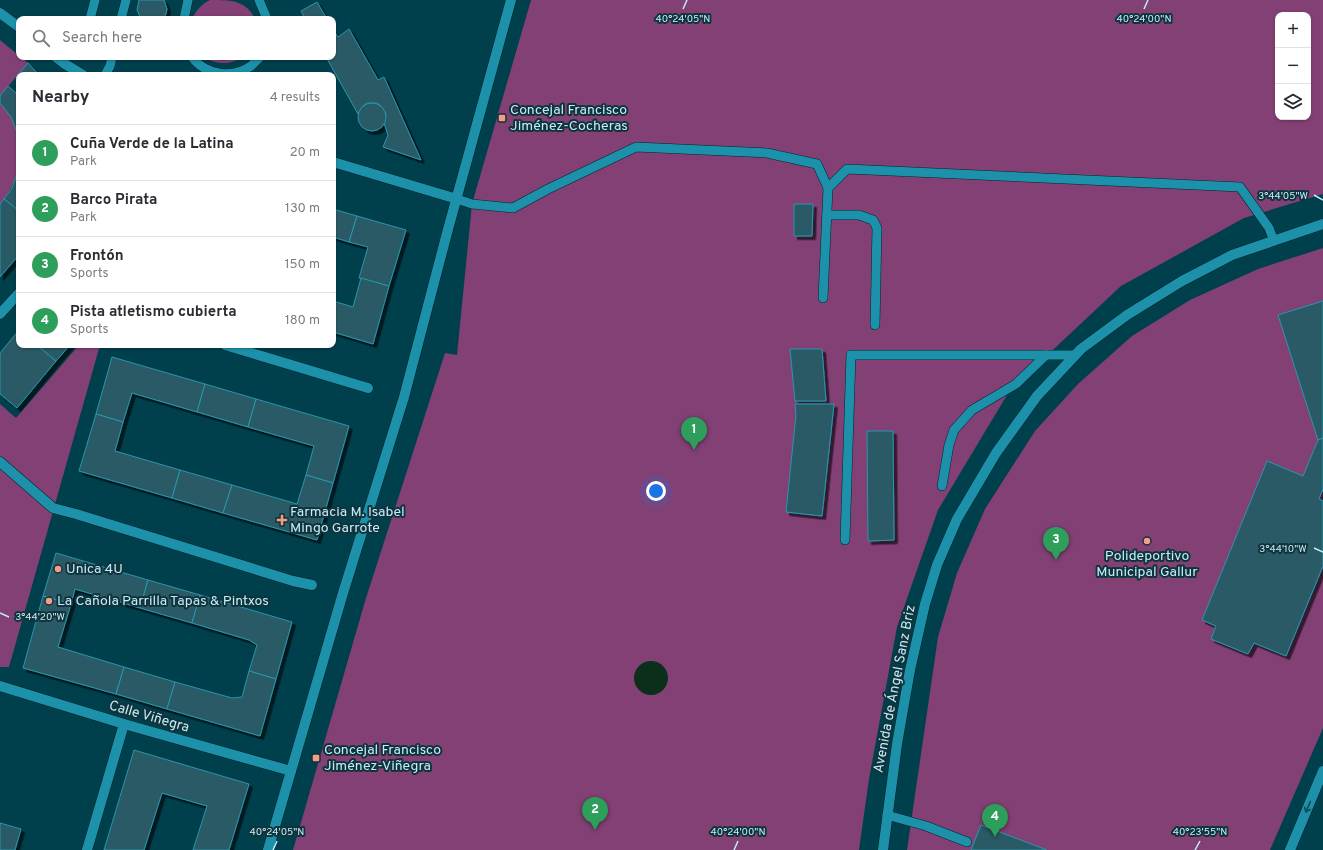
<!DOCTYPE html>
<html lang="en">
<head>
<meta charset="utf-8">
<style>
	:root { --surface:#fff; --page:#f2f2f3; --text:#2b2b33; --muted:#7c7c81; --line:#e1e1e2; --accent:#d93025 }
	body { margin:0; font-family:Overpass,sans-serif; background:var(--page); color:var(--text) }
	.controls { position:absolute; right:12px; top:12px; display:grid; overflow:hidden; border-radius:8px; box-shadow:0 1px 3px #0004 }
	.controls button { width:36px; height:36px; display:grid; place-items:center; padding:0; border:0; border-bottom:1px solid var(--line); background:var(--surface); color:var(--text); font:20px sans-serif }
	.you { position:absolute; left:656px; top:491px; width:14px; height:14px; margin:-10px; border:3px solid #fff; border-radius:50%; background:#1a73e8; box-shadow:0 0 0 6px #1a73e833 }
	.badge { display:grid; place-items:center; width:26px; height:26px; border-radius:50%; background:var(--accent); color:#fff; font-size:13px; font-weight:700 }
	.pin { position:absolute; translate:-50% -33px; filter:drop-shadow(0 1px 2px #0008) }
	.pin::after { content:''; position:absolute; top:21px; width:14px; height:12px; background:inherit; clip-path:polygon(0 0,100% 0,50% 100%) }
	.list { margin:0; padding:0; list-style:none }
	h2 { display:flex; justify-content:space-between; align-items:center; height:52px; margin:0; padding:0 16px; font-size:17px }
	h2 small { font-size:13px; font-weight:400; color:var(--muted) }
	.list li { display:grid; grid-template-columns:26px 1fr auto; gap:12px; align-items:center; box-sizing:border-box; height:56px; padding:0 16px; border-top:1px solid var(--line) }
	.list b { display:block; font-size:15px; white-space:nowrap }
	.list p { margin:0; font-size:13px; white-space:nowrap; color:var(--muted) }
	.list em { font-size:13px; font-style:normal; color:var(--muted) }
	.icon { flex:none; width:22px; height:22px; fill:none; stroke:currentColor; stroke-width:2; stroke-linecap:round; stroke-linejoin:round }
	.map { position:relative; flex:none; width:1323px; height:850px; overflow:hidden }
	.search { position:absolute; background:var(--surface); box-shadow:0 1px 3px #0004; left:16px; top:16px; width:320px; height:44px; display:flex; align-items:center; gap:10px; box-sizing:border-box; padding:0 14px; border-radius:8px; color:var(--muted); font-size:15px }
	.panel { position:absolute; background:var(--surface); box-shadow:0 1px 3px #0004; left:16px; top:72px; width:320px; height:276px; border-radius:8px }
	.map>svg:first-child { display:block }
	.green { fill:#824074; fill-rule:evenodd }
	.water { fill:#0b2f1b }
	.building { fill:#2a5a65; stroke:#2797af; filter:url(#shadow) }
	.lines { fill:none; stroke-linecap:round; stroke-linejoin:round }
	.lane-casing { stroke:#02242b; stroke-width:10 }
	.street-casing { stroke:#02242b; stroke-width:11 }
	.secondary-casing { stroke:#02242b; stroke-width:11 }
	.lane { stroke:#1d91a9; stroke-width:9 }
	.street { stroke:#1d91a9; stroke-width:10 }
	.secondary { stroke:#1d91a9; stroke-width:10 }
	.oneway { stroke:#154a56 }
	.ticks { fill:none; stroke:#bfeefa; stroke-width:1.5 }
	.poi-dot { fill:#f49e87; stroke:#12333b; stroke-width:1.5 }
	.labels { text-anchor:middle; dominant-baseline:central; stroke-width:4; stroke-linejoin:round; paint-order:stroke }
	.poi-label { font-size:14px; fill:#bfeefa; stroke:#12333b; text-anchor:start }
	.street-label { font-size:14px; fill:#bfeefa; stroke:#12333b }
	.ticks-label { font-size:10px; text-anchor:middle; fill:#bfeefa; stroke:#12333b; stroke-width:4; stroke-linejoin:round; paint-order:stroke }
</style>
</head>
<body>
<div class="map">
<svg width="1323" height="850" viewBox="0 0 1323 850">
	<defs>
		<filter id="shadow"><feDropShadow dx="3.5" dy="3.5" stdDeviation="0" flood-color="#0009"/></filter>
	</defs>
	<rect width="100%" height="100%" fill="#003f4c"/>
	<g class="green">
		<path d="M210 0C231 0 246 0 255 19H192C196 11 201 4 210 0Z"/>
		<path d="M531 0H1323V194L1244 218 1121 286 1010 390 938 510 897 627 869 779 859 850H293L366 598 445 353 457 355 472 204ZM1278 15H1308V117H1278Z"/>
		<path d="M0 40 28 63 0 96Z"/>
		<path d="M204 57H243C231 65 216 65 204 57Z"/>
		<path d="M0 103C28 132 25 175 0 204Z"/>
		<path d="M1323 248V728L1270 850H907L938 637 957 573 985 509 1035 431 1078 384 1132 336 1190 300 1258 269Z"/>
		<path d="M79 345H100L9 667H0V404L16 418Z"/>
	</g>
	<circle class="water" cx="651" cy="678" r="17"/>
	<g class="building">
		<path d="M139 0H164L167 9 166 14 163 19H141L137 10Z"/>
		<path d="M317 2 327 19H305L301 11Z"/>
		<path d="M333 29 338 37 349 29 378 80 384 77 421 160 383 147 388 135 384 123 386 114 381 106 377 103H367L363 106 358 114 326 57H333Z"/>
		<path d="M28 63 39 75H19V79L16 77Z"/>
		<path d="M8 86 16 93 19 89V137L11 117 0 103V96Z"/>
		<circle cx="372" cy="117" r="14"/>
		<path d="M19 168V211L4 199 12 188Z"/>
		<path d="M4 199 19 211V255L0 277V204Z"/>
		<path d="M794 204H813L812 236H794Z"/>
		<path d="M333 209 357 216 349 242 333 237Z"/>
		<path d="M357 216 406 230 389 286 359 278 368 247 349 242Z"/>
		<path d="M361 278 389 286 373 344 333 332V301L353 307Z"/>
		<path d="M1323 301V438L1318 440 1278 315Z"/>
		<path d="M19 330V345H37L56 361 17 408 0 394V353Z"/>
		<path d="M37 345H70L56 361Z"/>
		<path d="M790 349H822L826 401H795Z"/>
		<path d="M112 357 205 384 197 412 132 393 123 422 96 414Z"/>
		<path d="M205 384 256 399 248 427 197 412Z"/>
		<path d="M256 399 349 426 333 483 306 475 314 446 248 427Z"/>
		<path d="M795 404H834L822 516 786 512 796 415Z"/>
		<path d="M96 414 123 422 115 451 180 470 172 498 79 471Z"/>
		<path d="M867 431H893L894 540 868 541Z"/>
		<path d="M1323 438V489L1319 499 1323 501V566L1286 656 1254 643 1248 654 1211 639 1216 626 1202 620 1267 461 1303 476 1318 440Z"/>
		<path d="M180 470 232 485 223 513 172 498Z"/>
		<path d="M306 475 333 483 317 540 223 513 232 485 297 504Z"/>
		<path d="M56 553 148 580 140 608 75 589 71 604 43 596Z"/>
		<path d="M148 580 200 595 192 623 140 608Z"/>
		<path d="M200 595 292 622 276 679 249 671 257 645 249 640 192 623Z"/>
		<path d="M43 596 71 604 58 647 124 667 116 694 23 668Z"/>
		<path d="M124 667 175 682 167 709 116 694Z"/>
		<path d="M249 671 276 679 260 736 167 709 175 682 232 698 242 697Z"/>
		<path d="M134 750 249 784 229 850H193L207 806 162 793 144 850H104Z"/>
		<path d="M0 823 21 829 15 850H0Z"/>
		<path d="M981 825 1047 850H971Z"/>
	</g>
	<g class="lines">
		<defs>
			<g id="lane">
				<path d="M259 0 267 19"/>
				<path d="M90 19 95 0"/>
				<path d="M121 19 126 0"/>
				<path d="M184 19 188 0"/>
				<path d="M192 57C205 75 233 79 251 66 254 63 257 60 260 57"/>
				<path d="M105 75 110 66 112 57"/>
				<path d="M457 199 472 204 513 208 548 189 636 147 767 153 817 164 828 188"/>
				<path d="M827 215H859L873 220 877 228 875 325"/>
				<path d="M823 298 828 188 847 169 1240 187 1269 228 1274 241"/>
				<path d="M942 486 949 445 954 430 972 410 1016 384 1046 355"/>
				<path d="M845 540 851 355H1076"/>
				<path d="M887 815 926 826 967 842"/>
			</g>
			<g id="street">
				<path d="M0 13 19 27"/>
				<path d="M56 57 65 64 83 75"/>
				<path d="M333 162 457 199"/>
				<path d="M0 314 19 293"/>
				<path d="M225 345 368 388"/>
				<path d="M0 462 53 508 76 514 293 581 312 585"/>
				<path d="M0 686 124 724 291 771"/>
				<path d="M87 850 124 724"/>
				<path d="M883 850 897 744 910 670 925 604 937 565 957 519 996 453 1037 396 1081 349 1127 315 1182 281 1232 255 1323 224"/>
				<path d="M1290 850 1323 771"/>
			</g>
			<path id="secondary" d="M268 850 343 593 404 397 447 233 511 0"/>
		</defs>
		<use href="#lane" class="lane-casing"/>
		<use href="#street" class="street-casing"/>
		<use href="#secondary" class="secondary-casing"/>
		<use href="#lane" class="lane"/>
		<use href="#street" class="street"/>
		<use href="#secondary" class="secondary"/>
	</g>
	<defs><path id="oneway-shaft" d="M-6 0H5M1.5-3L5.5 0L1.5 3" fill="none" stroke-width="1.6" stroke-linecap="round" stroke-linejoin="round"/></defs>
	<use class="oneway" href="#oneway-shaft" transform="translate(1308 807) rotate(113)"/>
	<path class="ticks" d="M683 9 687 0M1144 9 1148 0M1314 195 1323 200M1314 548 1323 552M0 613 9 617M273 850 277 841M734 850 738 841M1195 850 1200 841"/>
	<g class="poi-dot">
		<rect x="498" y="114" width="8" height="8" rx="2"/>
		<path d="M280 514h4v4h4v4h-4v4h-4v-4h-4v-4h4z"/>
		<circle cx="1147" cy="541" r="4"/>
		<circle cx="58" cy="569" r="4"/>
		<circle cx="49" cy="601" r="4"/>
		<rect x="312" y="754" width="8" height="8" rx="2"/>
	</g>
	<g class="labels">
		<g class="poi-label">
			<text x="510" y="110">Concejal Francisco<tspan x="510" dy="16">Jiménez-Cocheras</tspan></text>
			<text x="290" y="512">Farmacia M. Isabel<tspan x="290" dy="16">Mingo Garrote</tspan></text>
			<text x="1147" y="556" text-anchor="middle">Polideportivo<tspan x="1147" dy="16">Municipal Gallur</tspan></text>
			<text x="66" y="569">Unica 4U</text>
			<text x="57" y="601">La Cañola Parrilla Tapas &amp; Pintxos</text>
			<text x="324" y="750">Concejal Francisco<tspan x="324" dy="16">Jiménez-Viñegra</tspan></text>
		</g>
		<g class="street-label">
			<text transform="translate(895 689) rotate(-79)">Avenida de Ángel Sanz Briz</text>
			<text transform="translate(149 717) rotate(16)">Calle Viñegra</text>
		</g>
	</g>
	<g class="ticks-label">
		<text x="683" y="22">40°24'05"N</text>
		<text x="1144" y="22">40°24'00"N</text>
		<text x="1283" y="199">3°44'05"W</text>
		<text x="1283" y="552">3°44'10"W</text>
		<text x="40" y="620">3°44'20"W</text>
		<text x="277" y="835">40°24'05"N</text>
		<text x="738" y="835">40°24'00"N</text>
		<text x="1200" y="835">40°23'55"N</text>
	</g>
</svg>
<div class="controls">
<button>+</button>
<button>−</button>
<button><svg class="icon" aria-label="layers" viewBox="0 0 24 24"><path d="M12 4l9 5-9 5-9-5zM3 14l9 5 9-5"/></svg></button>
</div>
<div class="you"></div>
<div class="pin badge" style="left:694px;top:450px;background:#2e9e5b">1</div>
<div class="pin badge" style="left:595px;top:830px;background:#2e9e5b">2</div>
<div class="pin badge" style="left:1056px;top:560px;background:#2e9e5b">3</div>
<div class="pin badge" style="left:995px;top:837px;background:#2e9e5b">4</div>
<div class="search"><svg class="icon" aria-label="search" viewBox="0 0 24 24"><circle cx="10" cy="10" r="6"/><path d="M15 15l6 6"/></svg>Search here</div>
<section class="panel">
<h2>Nearby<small>4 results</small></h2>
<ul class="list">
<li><span class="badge" style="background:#2e9e5b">1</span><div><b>Cuña Verde de la Latina</b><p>Park</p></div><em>20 m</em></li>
<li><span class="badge" style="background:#2e9e5b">2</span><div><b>Barco Pirata</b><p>Park</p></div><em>130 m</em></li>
<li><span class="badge" style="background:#2e9e5b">3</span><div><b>Frontón</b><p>Sports</p></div><em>150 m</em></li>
<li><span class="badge" style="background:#2e9e5b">4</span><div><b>Pista atletismo cubierta</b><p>Sports</p></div><em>180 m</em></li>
</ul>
</section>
</div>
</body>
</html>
